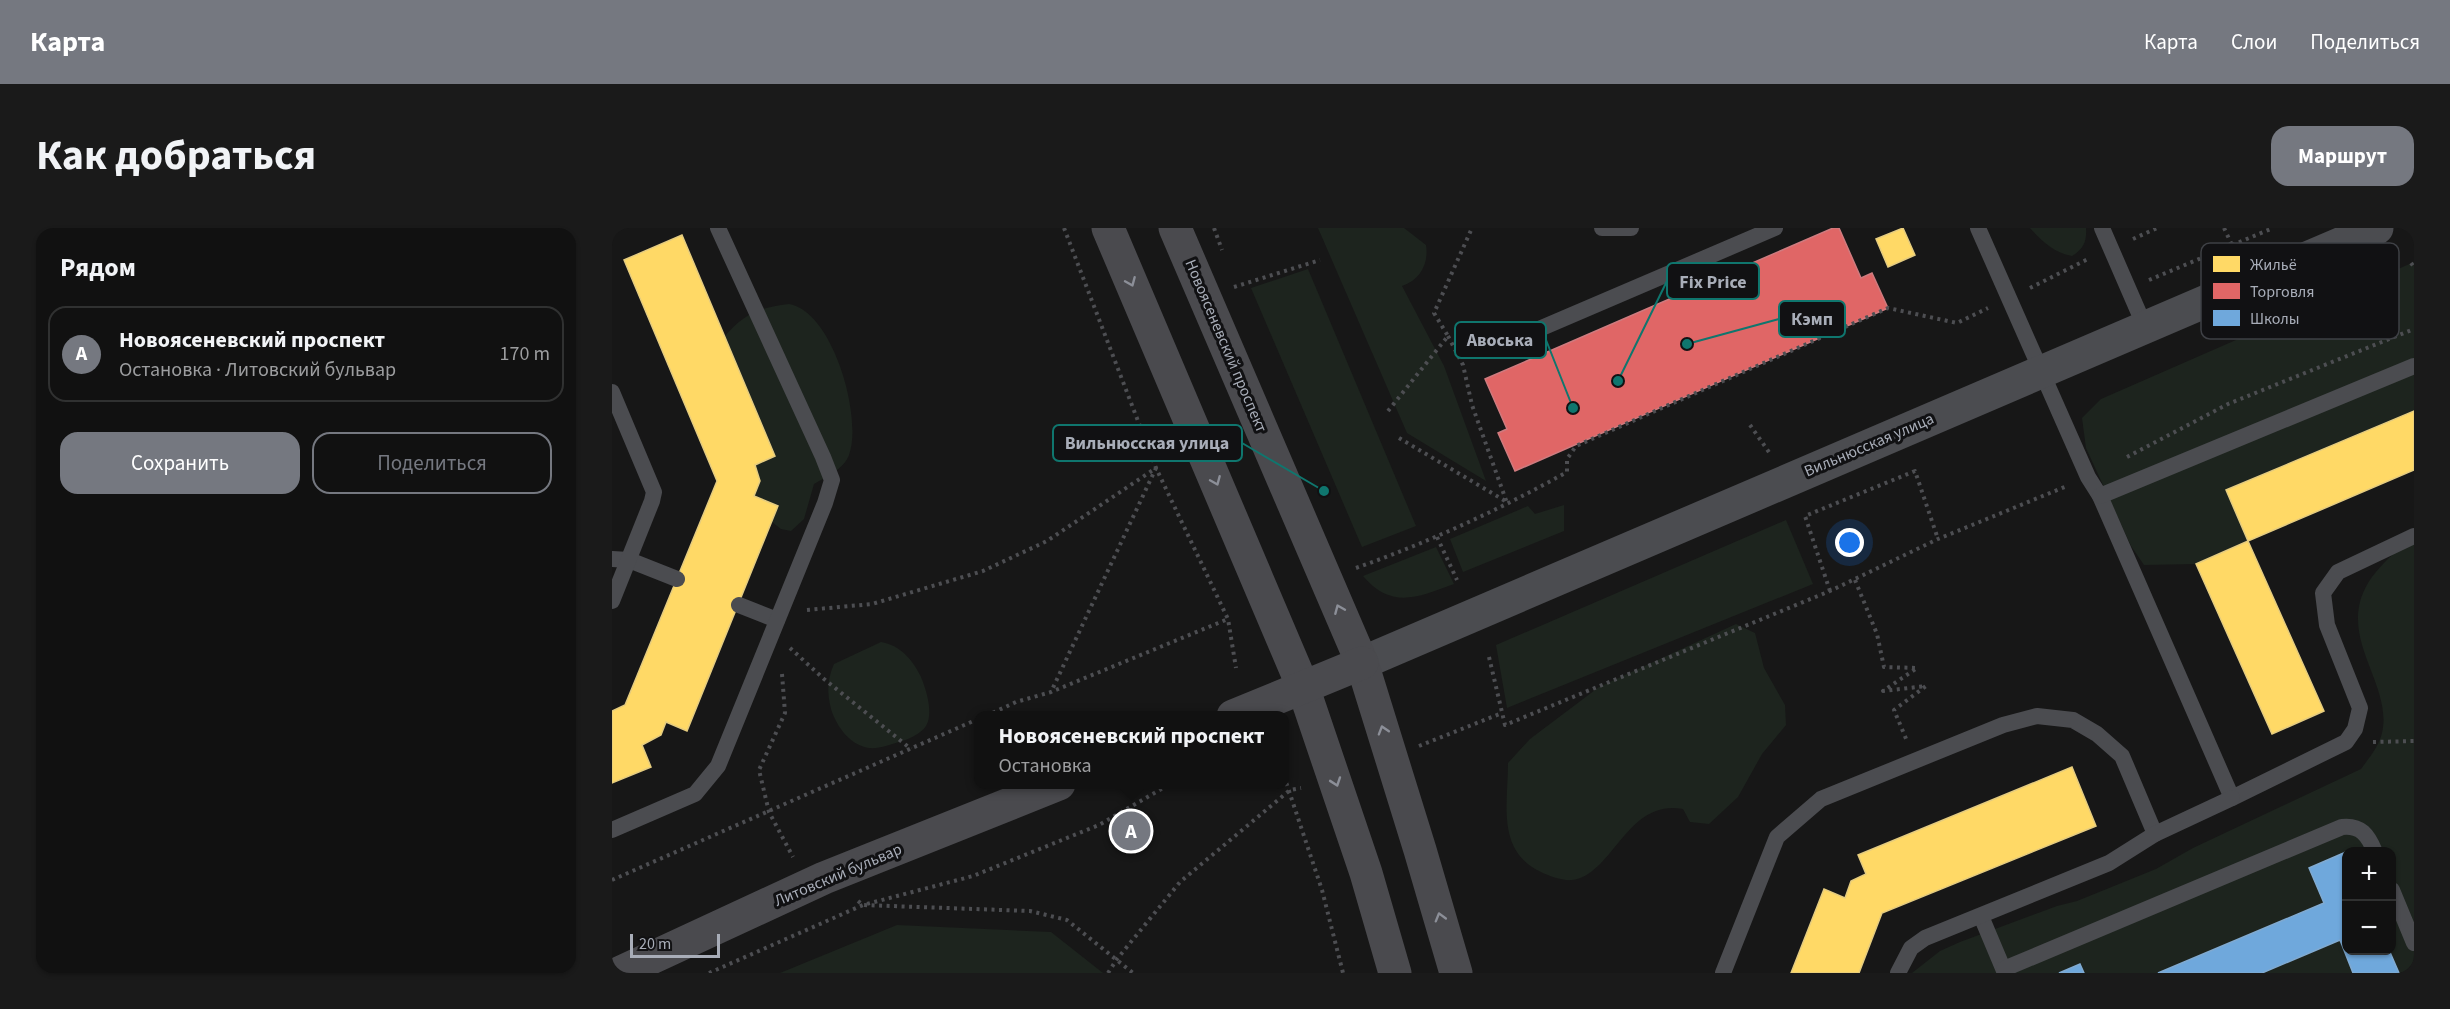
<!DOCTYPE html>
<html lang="ru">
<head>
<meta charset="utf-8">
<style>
	:root { --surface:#111; --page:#1a1a1a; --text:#f1f3f6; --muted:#9c9d9f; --line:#303131; --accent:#757880 }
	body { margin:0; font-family:"Source Sans 3",sans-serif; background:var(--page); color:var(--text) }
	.controls { position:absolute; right:18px; bottom:18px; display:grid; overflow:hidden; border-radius:12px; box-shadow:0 2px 4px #0004 }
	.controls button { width:54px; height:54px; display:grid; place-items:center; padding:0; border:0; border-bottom:2px solid var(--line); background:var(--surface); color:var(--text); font:30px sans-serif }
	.scale { position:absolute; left:18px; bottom:15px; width:90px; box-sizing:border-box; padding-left:6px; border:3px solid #a8adb8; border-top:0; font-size:16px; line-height:21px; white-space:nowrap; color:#a8adb8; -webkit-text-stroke:4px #111113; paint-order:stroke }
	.you { position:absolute; left:1238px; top:315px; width:21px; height:21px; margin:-15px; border:4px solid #fff; border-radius:50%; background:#1a73e8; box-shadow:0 0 0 9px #1a73e833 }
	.badge { display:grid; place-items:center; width:39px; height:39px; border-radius:50%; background:var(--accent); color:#fff; font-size:20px; font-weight:700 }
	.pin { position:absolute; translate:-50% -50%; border:3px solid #fff; box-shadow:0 2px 6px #0006 }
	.popup { position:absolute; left:362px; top:483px; width:315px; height:78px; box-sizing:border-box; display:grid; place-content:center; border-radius:12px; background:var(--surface); filter:drop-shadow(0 2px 4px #0005); font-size:20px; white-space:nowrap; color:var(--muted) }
	.popup b { font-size:22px; color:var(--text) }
	.popup::after { content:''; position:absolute; left:50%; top:100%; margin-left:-12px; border:12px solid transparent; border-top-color:var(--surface) }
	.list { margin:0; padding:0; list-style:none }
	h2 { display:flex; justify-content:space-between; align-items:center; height:78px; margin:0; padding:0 24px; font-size:26px }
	h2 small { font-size:20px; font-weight:400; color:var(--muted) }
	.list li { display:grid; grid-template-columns:39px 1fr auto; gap:18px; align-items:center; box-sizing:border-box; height:96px; margin:0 12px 12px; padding:0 12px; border:2px solid var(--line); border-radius:18px }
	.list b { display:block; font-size:22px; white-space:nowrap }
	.list p { margin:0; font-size:20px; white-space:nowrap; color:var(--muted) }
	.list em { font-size:20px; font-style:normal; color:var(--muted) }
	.actions { display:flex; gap:12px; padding:18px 24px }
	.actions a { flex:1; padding:14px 0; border:2px solid var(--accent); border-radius:18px; text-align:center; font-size:21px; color:var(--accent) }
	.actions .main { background:var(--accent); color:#fff }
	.map { position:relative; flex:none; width:1802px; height:745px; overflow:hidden; border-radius:18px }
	header { display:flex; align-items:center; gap:36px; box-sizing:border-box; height:84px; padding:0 30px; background:var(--accent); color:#fff }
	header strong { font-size:28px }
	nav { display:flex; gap:33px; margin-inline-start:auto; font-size:21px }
	.intro { display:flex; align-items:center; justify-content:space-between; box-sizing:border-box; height:144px; padding:0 36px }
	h1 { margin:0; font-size:42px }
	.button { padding:15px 27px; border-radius:18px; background:var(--accent); color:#fff; font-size:21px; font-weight:700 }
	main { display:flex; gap:36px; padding:0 36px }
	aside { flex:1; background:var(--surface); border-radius:18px; box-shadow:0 2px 4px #0004 }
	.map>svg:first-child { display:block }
	.green { fill:#1d241e; fill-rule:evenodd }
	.homes { fill:#ffd966; stroke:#e5cc7f; stroke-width:1.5 }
	.shops { fill:#e06666; stroke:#cf7b7f; stroke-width:1.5 }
	.schools { fill:#6fa8dc; stroke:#80aad1; stroke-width:1.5 }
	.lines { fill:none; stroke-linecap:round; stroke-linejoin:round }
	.path { stroke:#4d4e52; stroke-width:4; stroke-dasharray:3 4.5; stroke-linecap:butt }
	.service { stroke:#4b4c50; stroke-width:16 }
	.tertiary { stroke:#4b4c50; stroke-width:33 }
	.secondary { stroke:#4a4a4e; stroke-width:33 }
	.oneway { stroke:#8c8f98 }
	.labels { text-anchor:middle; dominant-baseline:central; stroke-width:6; stroke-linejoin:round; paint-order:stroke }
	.street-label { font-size:16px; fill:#a8adb8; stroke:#111113 }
	.key { fill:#111113; stroke:#3e4045; stroke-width:1.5 }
	.key-label { font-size:16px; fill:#a8adb8 }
	.leader { fill:none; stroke:#0f766e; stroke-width:2 }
	.callout-dot { fill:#0f766e; stroke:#111113; stroke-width:2 }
	.callout { fill:#111113; stroke:#0f766e; stroke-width:2 }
	.callout-label { font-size:18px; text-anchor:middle; font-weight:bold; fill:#a8adb8 }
</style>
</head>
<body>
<header>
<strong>Карта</strong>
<nav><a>Карта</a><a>Слои</a><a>Поделиться</a></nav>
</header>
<div class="intro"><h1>Как добраться</h1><a class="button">Маршрут</a></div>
<main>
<aside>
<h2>Рядом<small></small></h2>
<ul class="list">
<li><span class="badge">A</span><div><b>Новоясеневский проспект</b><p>Остановка · Литовский бульвар</p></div><em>170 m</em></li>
</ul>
<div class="actions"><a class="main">Сохранить</a><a>Поделиться</a></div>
</aside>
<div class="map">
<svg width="1802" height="745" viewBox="0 0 1802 745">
	<rect width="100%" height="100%" fill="#171717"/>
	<g class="green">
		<path d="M706 0H792L814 17C817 36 808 52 790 58L832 138 874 253 795 205Z"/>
		<path d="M1418 0H1474C1475 14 1471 21 1460 28 1441 24 1431 14 1418 0Z"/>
		<path d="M1802 34V183L1614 262 1636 313 1584 336 1532 337 1519 318 1474 220 1470 190 1489 171Z"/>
		<path d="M696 41 804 298 750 319 639 60Z"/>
		<path d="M177 76C221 83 251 190 237 227 232 241 214 249 202 256L192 291 179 303 169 301 160 294 166 278 142 268 148 253 143 237 163 228 112 109C133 85 146 80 177 76Z"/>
		<path d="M952 277V303L851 344 838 311 916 278 923 286Z"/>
		<path d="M1174 292 1201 356 895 480 884 417Z"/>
		<path d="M1802 307V745H1300L1328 723 1348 714 1445 678 1465 673 1544 641 1581 620 1749 541C1757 530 1767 518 1770 505 1782 454 1719 406 1760 349 1771 334 1788 320 1802 307ZM1734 624H1780V722H1734Z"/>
		<path d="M824 319 842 356C806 369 780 382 751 348Z"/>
		<path d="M1124 396 1143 405 1152 440 1173 477 1174 497 1150 526 1126 569 1097 596 1078 594 1071 581C1015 570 1001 647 960 652 951 653 937 648 929 644 884 623 896 576 896 535L918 511 987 459Z"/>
		<path d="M269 414C288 417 301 432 309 449 314 461 322 486 314 498 309 506 295 512 287 514 279 516 272 519 264 520 241 522 225 500 219 481 215 464 215 452 222 436Z"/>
		<path d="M285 697 439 704 491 745H168Z"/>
	</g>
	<g class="homes">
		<path d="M1291 0 1303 27 1276 39 1264 11Z"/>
		<path d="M70 7 163 228 143 237 148 253 142 268 166 278 75 503 54 494 49 507 30 517 39 539 0 555V483L13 477 105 253 12 32Z"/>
		<path d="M1802 183V242L1636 313 1614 262Z"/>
		<path d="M1636 313 1712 483 1660 506 1584 336Z"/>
		<path d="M1460 539 1484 598 1270 685 1247 745H1179L1212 661 1233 670 1239 653 1254 646 1246 627Z"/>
	</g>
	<path class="shops" d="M1221 0H1227L1249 50 1260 45 1276 80 903 243 886 205 895 201 873 151Z"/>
	<g class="schools">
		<path d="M1734 624V722H1777L1787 745H1741L1728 712 1650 745H1546L1712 675 1697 640Z"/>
		<path d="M1468 736 1472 745H1447Z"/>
	</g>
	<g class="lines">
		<g class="path">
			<path d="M452 0 544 240 616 391 624 440"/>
			<path d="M602 0 610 22"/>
			<path d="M1612 0 1620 17"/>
			<path d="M1521 11 1545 0"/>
			<path d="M1799 35 1802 39"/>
			<path d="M1537 52 1661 0"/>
			<path d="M622 59 708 32"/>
			<path d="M1418 60 1478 30"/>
			<path d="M836 108 851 137 860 177 895 275"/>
			<path d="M776 183 836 108 822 85 860 0"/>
			<path d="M1138 197 1159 227"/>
			<path d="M787 210 895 274"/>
			<path d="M1515 229 1616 176 1802 101"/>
			<path d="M825 309 845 352"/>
			<path d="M744 340C817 314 887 282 955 244V231L964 218 1276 80 1345 95 1376 80"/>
			<path d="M1243 352 1265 406 1272 439 1305 440 1271 463 1314 458 1282 482 1295 513"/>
			<path d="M1218 363 1193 288 1303 243 1326 311"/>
			<path d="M195 382 260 376 371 343 435 313 544 240 439 464"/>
			<path d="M178 420 212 451 299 521"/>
			<path d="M877 429 893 497 1218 363 1326 311 1455 258"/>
			<path d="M170 446 173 485 147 542 157 584 181 629"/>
			<path d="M374 488 404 474 439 464 616 391"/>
			<path d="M1761 514 1802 513"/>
			<path d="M807 518 890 485"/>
			<path d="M672 548 710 662 731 745"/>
			<path d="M0 652 366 491"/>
			<path d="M246 673 251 677 418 683 455 692 521 745"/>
			<path d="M97 745 251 677 361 648 487 597 558 556"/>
			<path d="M496 745 505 731 568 654 678 562 689 560"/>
		</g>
		<g class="service">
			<path d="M990 0H1019"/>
			<path d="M1366 0 1476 249 1488 268 1620 570 1734 514 1743 501 1748 480 1715 397 1711 365 1726 344 1802 308"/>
			<path d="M1490 0 1533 99"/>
			<path d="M890 117 1163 0"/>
			<path d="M1488 268 1802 138"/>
			<path d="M0 331 17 332 65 351"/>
			<path d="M0 373 40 273 42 264 0 164"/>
			<path d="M127 377 165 392"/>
			<path d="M0 602 83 566 106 538 213 275 220 252 211 229 106 0"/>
			<path d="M1780 662 1802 715"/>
			<path d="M1369 688 1393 745"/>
			<path d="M1392 741 1730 599C1749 597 1756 607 1763 624"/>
			<path d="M1111 745 1165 609 1209 571 1391 497 1425 488 1461 492 1485 506 1510 528 1543 606"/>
			<path d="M1286 745 1299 720 1313 710 1497 635 1543 606 1620 570"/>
		</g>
		<path class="tertiary" d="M750 435 1765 0"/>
		<g class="secondary">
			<path d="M496 0 691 459 754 645 783 745"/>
			<path d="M563 0 750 435 808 622 844 745"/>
			<path d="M621 488 750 435"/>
			<path d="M7 745 212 650 447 556"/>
		</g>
	</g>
	<defs><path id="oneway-chevron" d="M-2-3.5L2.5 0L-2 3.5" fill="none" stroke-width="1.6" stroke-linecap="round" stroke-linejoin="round" transform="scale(1.5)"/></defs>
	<g class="oneway">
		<use href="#oneway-chevron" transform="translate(519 54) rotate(67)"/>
		<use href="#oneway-chevron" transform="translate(604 253) rotate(67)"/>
		<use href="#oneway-chevron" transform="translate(727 381) rotate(-113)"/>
		<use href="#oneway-chevron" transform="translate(771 502) rotate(-107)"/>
		<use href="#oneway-chevron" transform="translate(724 554) rotate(71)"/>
		<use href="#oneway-chevron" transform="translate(828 689) rotate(-106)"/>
	</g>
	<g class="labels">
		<g class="street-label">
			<text transform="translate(614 118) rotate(67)">Новоясеневский проспект</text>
			<text transform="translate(1257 217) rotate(-23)">Вильнюсская улица</text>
			<text transform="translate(226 647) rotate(-23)">Литовский бульвар</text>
		</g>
	</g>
	<rect x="1589" y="15" width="198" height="96" rx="9" class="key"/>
	<rect x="1601" y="28" width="27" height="16" fill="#ffd966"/>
	<rect x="1601" y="55" width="27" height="16" fill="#e06666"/>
	<rect x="1601" y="82" width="27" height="16" fill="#6fa8dc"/>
	<g class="key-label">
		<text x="1638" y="42">Жильё</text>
		<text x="1638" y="69">Торговля</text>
		<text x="1638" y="96">Школы</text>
	</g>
	<path class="leader" d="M1006 153L1055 53M1075 116L1167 91M961 180L934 112M712 263L630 215"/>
	<g class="callout-dot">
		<circle cx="1006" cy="153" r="6"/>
		<circle cx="1075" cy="116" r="6"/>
		<circle cx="961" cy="180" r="6"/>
		<circle cx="712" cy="263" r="6"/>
	</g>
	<g class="callout">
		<rect x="1055" y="35" width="92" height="36" rx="6"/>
		<rect x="1167" y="73" width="66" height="36" rx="6"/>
		<rect x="843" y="94" width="91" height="36" rx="6"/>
		<rect x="441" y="197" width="189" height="36" rx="6"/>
	</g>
	<g class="callout-label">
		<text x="1101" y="60">Fix Price</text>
		<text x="1200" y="97">Кэмп</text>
		<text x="888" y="118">Авоська</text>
		<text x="535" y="221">Вильнюсская улица</text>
	</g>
</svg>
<div class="controls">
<button>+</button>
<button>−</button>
</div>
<div class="scale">20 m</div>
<div class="you"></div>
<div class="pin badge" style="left:519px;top:603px">A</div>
<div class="popup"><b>Новоясеневский проспект</b>Остановка</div>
</div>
</main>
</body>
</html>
